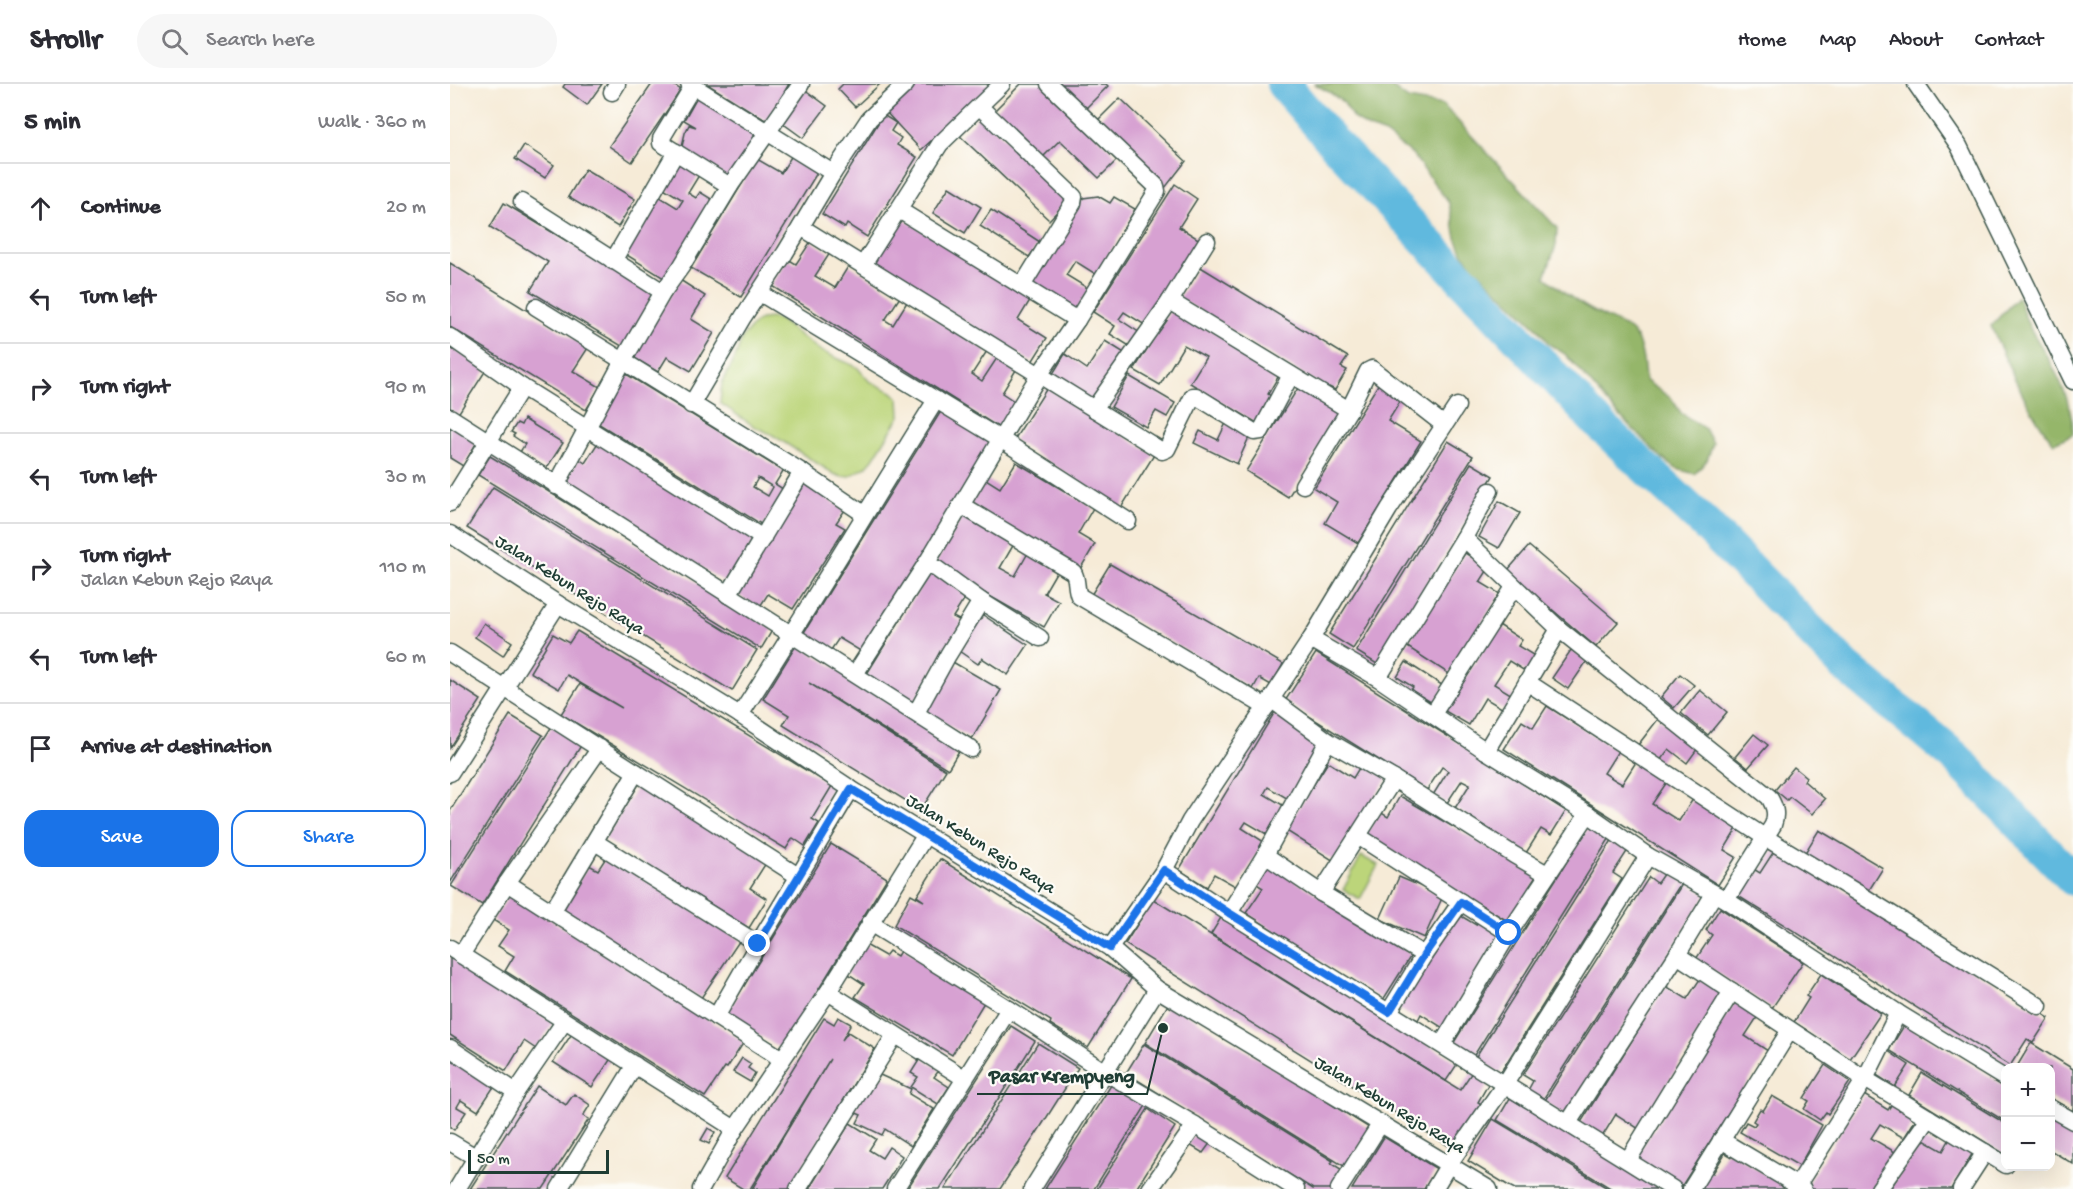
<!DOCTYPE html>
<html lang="en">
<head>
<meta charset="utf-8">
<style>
	:root { --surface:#fff; --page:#f7f7f7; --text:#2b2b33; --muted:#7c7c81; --line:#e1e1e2; --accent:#1a73e8 }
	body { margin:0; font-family:"Gochi Hand",sans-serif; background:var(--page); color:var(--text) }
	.controls { position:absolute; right:18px; bottom:18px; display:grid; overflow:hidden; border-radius:12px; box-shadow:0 6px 24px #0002 }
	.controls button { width:54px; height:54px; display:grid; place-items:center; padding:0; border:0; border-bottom:2px solid var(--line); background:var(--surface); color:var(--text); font:30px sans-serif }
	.scale { position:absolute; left:18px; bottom:15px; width:141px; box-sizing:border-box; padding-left:6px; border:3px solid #1f3d34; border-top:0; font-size:16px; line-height:21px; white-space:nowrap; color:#1f3d34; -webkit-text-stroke:4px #fdfcf7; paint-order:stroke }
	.stop { position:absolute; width:18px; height:18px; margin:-14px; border:4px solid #1a73e8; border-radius:50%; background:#fff }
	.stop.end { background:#1a73e8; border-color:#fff; box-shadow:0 2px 6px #0008 }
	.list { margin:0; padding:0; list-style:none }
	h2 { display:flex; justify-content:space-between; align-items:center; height:78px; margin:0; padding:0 24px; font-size:26px }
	h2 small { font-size:20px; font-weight:400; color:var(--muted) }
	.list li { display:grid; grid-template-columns:39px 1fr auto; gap:18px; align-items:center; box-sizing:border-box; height:90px; padding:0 24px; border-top:2px solid var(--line) }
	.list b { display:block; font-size:22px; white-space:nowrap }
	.list p { margin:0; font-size:20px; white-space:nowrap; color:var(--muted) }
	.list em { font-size:20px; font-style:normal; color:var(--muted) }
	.actions { display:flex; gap:12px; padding:18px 24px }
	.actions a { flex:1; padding:14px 0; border:2px solid var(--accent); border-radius:18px; text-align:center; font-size:21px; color:var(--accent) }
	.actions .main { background:var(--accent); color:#fff }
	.icon { flex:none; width:33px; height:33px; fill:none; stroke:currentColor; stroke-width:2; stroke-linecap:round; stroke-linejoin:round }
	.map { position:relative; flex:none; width:1623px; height:1105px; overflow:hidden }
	header { display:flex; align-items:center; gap:36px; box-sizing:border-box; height:84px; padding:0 30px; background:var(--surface); border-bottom:2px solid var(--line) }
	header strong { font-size:28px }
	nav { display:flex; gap:33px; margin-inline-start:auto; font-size:21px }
	.search { width:420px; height:54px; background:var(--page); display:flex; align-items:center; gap:15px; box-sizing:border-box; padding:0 21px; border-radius:33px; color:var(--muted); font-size:22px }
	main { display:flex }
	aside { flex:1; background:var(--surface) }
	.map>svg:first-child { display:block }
	.green { fill:#bcd57a; stroke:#6e8957; stroke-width:1.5 }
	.forest { fill:#95b66a; stroke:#5a7a4f; stroke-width:1.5 }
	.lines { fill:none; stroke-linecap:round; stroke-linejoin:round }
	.river { stroke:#61b9de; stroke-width:34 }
	.building { fill:#d7a1d2; fill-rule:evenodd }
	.minor-casing { stroke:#3f574c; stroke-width:19 }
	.minor { stroke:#fff; stroke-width:16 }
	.route { stroke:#1a73e8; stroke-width:8 }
	.labels { text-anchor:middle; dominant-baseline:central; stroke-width:4.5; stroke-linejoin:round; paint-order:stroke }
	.street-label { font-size:18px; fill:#1f3d34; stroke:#fdfcf7 }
	.leader { fill:none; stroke:#1f3d34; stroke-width:2 }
	.callout-dot { fill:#1f3d34; stroke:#fdfcf7; stroke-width:2 }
	.callout-label { font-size:20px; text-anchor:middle; font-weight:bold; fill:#1f3d34; stroke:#fdfcf7; stroke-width:4.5; stroke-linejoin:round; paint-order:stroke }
</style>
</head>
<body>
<header>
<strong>Strollr</strong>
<div class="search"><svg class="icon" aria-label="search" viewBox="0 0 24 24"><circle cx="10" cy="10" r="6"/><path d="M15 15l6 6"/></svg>Search here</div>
<nav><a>Home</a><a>Map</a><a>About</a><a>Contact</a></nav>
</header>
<main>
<aside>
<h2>5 min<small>Walk · 360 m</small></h2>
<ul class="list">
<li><svg class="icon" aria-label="ahead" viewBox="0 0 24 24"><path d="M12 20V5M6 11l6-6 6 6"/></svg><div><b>Continue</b></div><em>20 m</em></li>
<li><svg class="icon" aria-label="left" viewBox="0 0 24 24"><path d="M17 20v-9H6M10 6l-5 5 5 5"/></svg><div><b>Turn left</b></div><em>50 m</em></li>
<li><svg class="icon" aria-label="right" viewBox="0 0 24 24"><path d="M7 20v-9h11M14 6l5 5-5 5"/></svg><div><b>Turn right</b></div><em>90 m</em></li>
<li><svg class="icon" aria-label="left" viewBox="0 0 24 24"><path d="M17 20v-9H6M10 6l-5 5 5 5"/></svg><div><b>Turn left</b></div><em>30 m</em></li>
<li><svg class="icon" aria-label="right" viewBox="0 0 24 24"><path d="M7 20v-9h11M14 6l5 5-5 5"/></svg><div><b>Turn right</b><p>Jalan Kebun Rejo Raya</p></div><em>110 m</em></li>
<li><svg class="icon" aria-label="left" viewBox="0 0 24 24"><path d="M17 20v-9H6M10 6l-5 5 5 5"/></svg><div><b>Turn left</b></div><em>60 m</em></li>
<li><svg class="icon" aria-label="arrive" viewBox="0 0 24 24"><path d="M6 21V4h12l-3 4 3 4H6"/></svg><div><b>Arrive at destination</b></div></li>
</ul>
<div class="actions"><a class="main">Save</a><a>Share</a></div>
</aside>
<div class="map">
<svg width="1623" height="1105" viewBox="0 0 1623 1105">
	<rect width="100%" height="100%" fill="#fdfcf7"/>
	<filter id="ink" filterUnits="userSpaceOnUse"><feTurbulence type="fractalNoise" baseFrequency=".0167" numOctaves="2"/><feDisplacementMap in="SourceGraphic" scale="12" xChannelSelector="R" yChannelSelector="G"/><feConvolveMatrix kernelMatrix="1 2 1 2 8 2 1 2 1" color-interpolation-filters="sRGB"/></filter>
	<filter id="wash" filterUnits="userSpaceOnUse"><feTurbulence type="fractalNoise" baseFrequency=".008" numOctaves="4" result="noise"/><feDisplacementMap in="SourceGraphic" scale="24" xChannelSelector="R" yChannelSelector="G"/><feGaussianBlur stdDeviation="1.35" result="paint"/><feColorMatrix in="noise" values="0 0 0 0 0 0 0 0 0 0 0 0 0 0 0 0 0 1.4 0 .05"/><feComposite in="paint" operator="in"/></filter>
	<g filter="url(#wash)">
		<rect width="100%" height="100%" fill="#f6ebd7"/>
		<g class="green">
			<path d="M321 234 329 236 371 267 407 283 419 297 442 308 449 315 450 332 423 375 416 383 400 392 392 393 384 390 321 350 305 343 270 319 272 299 284 276 293 253 305 239 312 235Z"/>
			<path d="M911 772 928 781 910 815 893 806Z"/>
		</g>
		<g class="forest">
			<path d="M864 0H938L958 15 993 21 1107 144 1106 161 1095 193C1107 202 1119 213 1133 221 1177 249 1191 233 1195 296L1222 315 1231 329 1255 345 1263 359 1257 376 1245 390 1227 385 1213 375 1163 325 1115 270 1099 260 1088 245 1024 184 1013 170 1006 154 999 119 963 71 935 50 919 44 903 34 894 19 879 8Z"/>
			<path d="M1568 213C1572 223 1575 234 1580 244 1599 276 1623 311 1623 350L1604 359C1579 329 1556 278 1541 242Z"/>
		</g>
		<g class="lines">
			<path class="river" d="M833 0 884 59 1145 336 1255 440 1395 582 1505 673 1623 795"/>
		</g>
		<g id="blocks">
			<g class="building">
				<path d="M115 0H152L137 21 113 3Z"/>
				<path d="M202 0H222L231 6 182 78 159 62Z"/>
				<path d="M257 0H339L317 37Z"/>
				<path d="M393 0H430L405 23 388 5Z"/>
				<path d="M466 0H544L471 66 435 27Z"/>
				<path d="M571 0H593L669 74 649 94 610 56 592 74 544 27Z"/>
				<path d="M607 0H656L658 2 634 26Z"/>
				<path d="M354 5 377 22 353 54 331 38Z"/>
				<path d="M248 11 310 47 281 96 231 67 235 49 239 41 246 43 234 36Z"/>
				<path d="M670 14 736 77 715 104 646 38Z"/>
				<path d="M433 31 446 39 441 47 451 54 447 61 467 73 417 153 397 140 395 144 372 130Z"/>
				<path d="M530 31 619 115 599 136 510 52Z"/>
				<path d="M74 61 104 81 95 94 65 75Z"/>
				<path d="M344 68 370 84 291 213 241 184 307 75 331 89Z"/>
				<path d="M229 75 251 88 238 109 246 114 250 108 263 116 217 196 172 168 207 111 228 124 233 116 212 103Z"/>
				<path d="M135 85 185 115 168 143 118 113Z"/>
				<path d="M725 100 747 115 729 143 750 156 695 241 674 228 669 235 690 249 681 263 660 250 665 242 643 228Z"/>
				<path d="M499 103 531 123 515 149 483 129Z"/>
				<path d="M648 112 660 119 664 113 685 125 647 191 625 177 616 191 639 205 625 228 580 201 633 114Z"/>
				<path d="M54 119 204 210 175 264 80 207 98 178 40 143Z"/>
				<path d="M541 126 590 158 579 173 530 142Z"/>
				<path d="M449 132 582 213 568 236 597 254 582 278 420 179Z"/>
				<path d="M361 157 380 169 365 192 385 204 399 181 450 213 435 236 443 241 457 218 537 267 522 290 532 297 547 274 566 286 552 309 567 319 551 345 321 201 338 175 346 180Z"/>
				<path d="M0 179 138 264 123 287 150 303 136 326 0 243Z"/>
				<path d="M749 182 898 273 891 283 897 286 885 306 879 303 877 305 729 214Z"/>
				<path d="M230 196 255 212 241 235 264 249 241 287 217 273 208 288 183 273Z"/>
				<path d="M723 223 831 288 818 310 822 313 807 339 740 299 756 273 734 261 710 301 684 286Z"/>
				<path d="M655 257 676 270 644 320 601 293 615 270 637 285Z"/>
				<path d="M0 263 36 286 8 330 0 325Z"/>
				<path d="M173 288 333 387 325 400 336 407 314 442 146 338ZM308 394 323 403 318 412 303 403Z"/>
				<path d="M679 292 725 319 717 333 706 327 696 343 661 323Z"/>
				<path d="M929 299 953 313 938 337 971 357 908 459 875 439 887 418 864 404Z"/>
				<path d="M597 304 704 371 671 424 564 356Z"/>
				<path d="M848 304 870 318 872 315 892 328 838 413 796 387Z"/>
				<path d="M493 324 543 358 412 568 389 554 381 566 353 550Z"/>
				<path d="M74 335 113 359 96 385 70 368 75 360 63 352 65 350 61 348 67 339 71 341Z"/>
				<path d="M776 339 800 351 787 380 744 359 750 347 768 356Z"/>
				<path d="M0 341 27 358 13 382 0 374Z"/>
				<path d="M149 357 306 454 278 500 114 399 129 375 135 379Z"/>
				<path d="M998 357 1023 372 903 565 879 550Z"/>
				<path d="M40 372 323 545 311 565 28 391Z"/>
				<path d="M566 378 643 424 628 450 645 460 629 487 520 421 536 395 550 404Z"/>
				<path d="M1021 379 1043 392 927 580 906 567Z"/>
				<path d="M355 400 395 426 386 439 395 444 343 525 318 510 309 524 285 509Z"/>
				<path d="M43 403 307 566 282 607 17 444Z"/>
				<path d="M1049 417 1070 429 1049 464 1029 453Z"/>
				<path d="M513 431 564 460 550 484 565 492 578 469 608 485 594 509 609 517 594 543 485 481Z"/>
				<path d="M1079 462 1168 538 1146 563 1057 487Z"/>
				<path d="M1015 469 1039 484 1030 498 1050 510 999 590 956 562Z"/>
				<path d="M660 480 833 580 821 601 809 594 803 605 641 511Z"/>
				<path d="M481 486 517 511 503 533 513 538 462 621 415 593Z"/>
				<path d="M533 531 578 561 558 591 532 574 528 580 509 567Z"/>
				<path d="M34 539 62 558 53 572 25 553Z"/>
				<path d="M1049 541 1072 556 1068 562 1088 574 1078 589 1059 577 1044 600 1064 612 1055 626 1035 614 1019 641 995 627Z"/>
				<path d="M127 547 382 702 362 735 369 739 355 762 343 754 336 765 111 630 130 600 172 624 117 591 109 605 80 588 103 550 119 559Z"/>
				<path d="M347 560 512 662 498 685 359 599 496 686 471 726 333 641 339 631 313 615Z"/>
				<path d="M1121 566 1137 577 1118 605 1102 594Z"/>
				<path d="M866 569 1116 727 1101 751 1091 745 1076 769 1005 724 1020 700 1012 696 997 719 983 711 998 687 992 683 977 706 835 617Z"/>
				<path d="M501 577 551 606 522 655 472 626Z"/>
				<path d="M956 578 995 603 984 620 961 606 963 603 947 593Z"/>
				<path d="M1230 590 1244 601 1224 624 1211 613Z"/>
				<path d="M0 596 31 616 0 664Z"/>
				<path d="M1250 606 1277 628 1258 651 1231 629Z"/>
				<path d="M1097 622 1168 667 1154 689 1165 696 1172 700 1186 678 1217 698 1202 720 1229 737 1243 715 1288 743 1274 766 1286 773 1268 801 1054 665 1072 637 1083 644Z"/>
				<path d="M826 626 875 658 840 716 818 703 814 710 836 723 818 751 796 738 792 744 814 758 787 803 764 790 757 803 729 786Z"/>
				<path d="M60 631 93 651 0 799V727Z"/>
				<path d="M1209 634 1248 664 1237 679 1219 665 1209 678 1188 661Z"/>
				<path d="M102 642 132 660 32 821 1 802Z"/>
				<path d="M1304 650 1318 661 1298 684 1285 673Z"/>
				<path d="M878 678 903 694 912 679 937 694 884 777 835 746Z"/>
				<path d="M1344 683 1356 693 1354 697 1375 715 1362 730 1340 713 1337 716 1325 706Z"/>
				<path d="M190 698 318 776 300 804 317 815 299 844 155 755Z"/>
				<path d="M950 712 1089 793 1061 839 915 752 930 728 938 733Z"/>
				<path d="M1141 739 1161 752 1023 973 1003 960Z"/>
				<path d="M1369 746 1433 784 1416 811 1353 772Z"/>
				<path d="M1164 753 1180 763 1163 789 1172 795 1050 989 1025 974Z"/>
				<path d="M381 760 437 794 332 965 276 931Z"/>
				<path d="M1326 764 1599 934 1583 959 1577 955 1560 982 1285 810 1302 784 1310 789Z"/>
				<path d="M157 772 290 856 251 914 111 825 139 781 148 786Z"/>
				<path d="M490 775 681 895 638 964 600 940 601 937 444 841 461 810 474 817 467 812Z"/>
				<path d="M817 779 962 870 933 916 796 829 813 804 805 799Z"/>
				<path d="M1216 786 1233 796 1092 1017 1077 1008 1083 997 1073 991 1199 793 1207 799Z"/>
				<path d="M949 793 993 812 974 854 930 835Z"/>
				<path d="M1234 797 1256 811 1116 1032 1094 1018Z"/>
				<path d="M60 810 294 958 277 984 275 983 255 1013 55 887 64 872 48 862 59 846 43 836Z"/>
				<path d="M703 815 1010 1006 1022 988 1039 999 1028 1018 1033 1021 1005 1066 675 860Z"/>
				<path d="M1270 824 1353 878 1322 924 1246 875 1262 851 1256 846Z"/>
				<path d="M1006 829 1026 841 1029 835 1051 848 993 944 971 930 968 936 948 925Z"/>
				<path d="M772 832 1008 979 996 997 761 850Z"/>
				<path d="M414 860 435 872 439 867 447 872 452 864 536 915 502 971 405 913 414 900 397 889Z"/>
				<path d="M0 873 103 939 86 965 74 957 56 987 0 951Z"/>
				<path d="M1371 890 1431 929 1400 975 1344 938 1359 914 1356 912Z"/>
				<path d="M1250 895 1273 909 1189 1045 1166 1030 1152 1053 1130 1040 1216 902 1237 915Z"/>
				<path d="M1285 918 1308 932 1295 952 1318 967 1231 1103 1185 1075Z"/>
				<path d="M719 919 921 1045 897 1084 695 959Z"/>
				<path d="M388 933 401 940 392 956 398 948 425 965 339 1105H302L380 975 300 1105H293L275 1094 374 934 384 940Z"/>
				<path d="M1455 940 1556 1003V1038L1439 966Z"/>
				<path d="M561 942 585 957 561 995 490 1105H457Z"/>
				<path d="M123 948 162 973 142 1003 103 978Z"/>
				<path d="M588 959 628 984 590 1044 550 1105H495Z"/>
				<path d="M1581 959 1623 985V1027L1600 1014V984H1566Z"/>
				<path d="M694 960 883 1077 881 1079 894 1087 883 1105H863L676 989Z"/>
				<path d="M1438 967 1459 981 1445 1003 1425 990Z"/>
				<path d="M0 972 45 1001 28 1027 11 1016 7 1023 16 1028 4 1046 0 1043Z"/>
				<path d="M471 973 490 985 484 993 499 1003 488 1020 461 1003 468 993 461 989Z"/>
				<path d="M292 974 301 980 298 984 305 989 300 998 283 988Z"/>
				<path d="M1375 981 1400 998 1378 1030 1376 1028 1370 1036 1354 1025 1359 1017 1354 1014Z"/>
				<path d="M1472 989 1556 1040V1071L1459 1011Z"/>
				<path d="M430 991 461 1005 459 1010 484 1025 461 1062 435 1045 432 1051 407 1039 411 1031 404 1028 420 994 427 997Z"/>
				<path d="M663 998 697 1020 644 1105H595Z"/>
				<path d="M87 1002 116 1021 124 1010 140 1021 133 1032 139 1035 126 1055 93 1105H20Z"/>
				<path d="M1414 1011 1438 1026 1443 1018 1467 1033 1454 1054 1430 1040 1421 1054 1445 1068 1422 1105H1354Z"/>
				<path d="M1322 1012 1372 1041 1349 1082 1290 1048 1296 1038 1304 1042 1306 1039 1303 1037 1310 1025 1313 1027Z"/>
				<path d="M1060 1014 1211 1105H1162L1047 1036Z"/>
				<path d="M698 1025 725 1043 694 1092 686 1105H647Z"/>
				<path d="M1600 1030 1623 1045V1080L1600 1066Z"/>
				<path d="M1043 1035 1109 1075 1159 1105H1065L1059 1102 1018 1077Z"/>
				<path d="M400 1039 426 1055 419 1066 432 1074 439 1063 452 1072 446 1083 432 1105H359Z"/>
				<path d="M258 1044 265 1048 259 1060 251 1056Z"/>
				<path d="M746 1048 761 1058 753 1069 738 1060Z"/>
				<path d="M934 1053 987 1085 974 1105H902Z"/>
				<path d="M1501 1053 1524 1067 1501 1105H1440L1472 1055 1493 1067Z"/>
				<path d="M1277 1066 1335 1103 1333 1105H1245L1257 1086 1263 1089Z"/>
			</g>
		</g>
	</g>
	<g filter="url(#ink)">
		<use href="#blocks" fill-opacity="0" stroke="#3f574c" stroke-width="1.5"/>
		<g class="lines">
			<defs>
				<g id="minor">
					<path d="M239 0 243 2 211 55V59L280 102"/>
					<path d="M1466 0 1509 62 1623 297"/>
					<path d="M243 2 383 89"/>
					<path d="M162 8 167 0"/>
					<path d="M530 23 624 113 623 119 572 202"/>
					<path d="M72 118 213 208"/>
					<path d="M449 126 627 236"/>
					<path d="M351 143 712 367 717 365 743 312H746L804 348 811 347 841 291"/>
					<path d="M163 177 226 68"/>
					<path d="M413 181 490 60 552 0"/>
					<path d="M310 209 552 356 678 437"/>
					<path d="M720 217 899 326 853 401"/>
					<path d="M86 223 352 388 414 430"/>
					<path d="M0 253 72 303 313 454"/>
					<path d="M241 321 293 233 335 169 383 89 419 35 456 0"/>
					<path d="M644 325 720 217 757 157"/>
					<path d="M899 326 918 287 922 285 994 341"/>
					<path d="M0 333 521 665"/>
					<path d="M106 402 173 277 213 208 231 183 280 102 351 0"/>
					<path d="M0 419 72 303"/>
					<path d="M511 421 623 488C628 495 625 503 629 512L816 623"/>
					<path d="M0 450 108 520 290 631 401 705 660 864 707 905 1039 1105"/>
					<path d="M1014 454 1109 545 1036 667"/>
					<path d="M278 511 352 388"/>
					<path d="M1109 545 1319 713C1325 723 1327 730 1323 741L1276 816"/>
					<path d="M590 554 531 517 487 485 476 480 589 291 627 236 707 107 706 102 599 0"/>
					<path d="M861 555 928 594 1036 667 1138 730 1198 772 1276 816 1448 929 1556 995"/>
					<path d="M0 569 348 792"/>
					<path d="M405 590 476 480"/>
					<path d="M928 594 1014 454 1040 407"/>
					<path d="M1077 598 1316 754 1411 811 1589 922"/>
					<path d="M821 615 878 657 944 695 1064 771 1097 790"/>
					<path d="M466 629 498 571 531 517"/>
					<path d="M983 630 1064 503"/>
					<path d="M290 631C357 528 420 421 486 316"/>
					<path d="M0 689 108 520"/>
					<path d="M908 752 1059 849"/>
					<path d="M145 758 308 860"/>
					<path d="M815 771 871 809 974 871"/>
					<path d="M714 786 779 829 1223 1105"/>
					<path d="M57 799 332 975"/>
					<path d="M871 809 944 695"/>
					<path d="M102 828 186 688"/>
					<path d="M779 829 815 771 878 657"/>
					<path d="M420 839 559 925 655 988 745 1041 846 1105"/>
					<path d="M0 864 285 1045"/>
					<path d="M660 864 714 786 740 737 861 555 939 425 1007 322"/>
					<path d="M11 871 57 799 150 664"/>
					<path d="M1227 871 1415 995 1556 1081"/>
					<path d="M378 908 514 994"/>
					<path d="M939 928 974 871 1011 818"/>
					<path d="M266 933 308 860 401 705"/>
					<path d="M992 960 1059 849 1138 730"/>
					<path d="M0 964 66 1008"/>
					<path d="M1600 1024 1623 1037"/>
					<path d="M1118 1039 1227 871 1264 810"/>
					<path d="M1271 1056 1353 1105"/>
					<path d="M0 1058 27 1074"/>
					<path d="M1178 1076 1282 907"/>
					<path d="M7 1105 66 1008 114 938"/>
					<path d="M109 1105 185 981"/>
					<path d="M251 1105 285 1045 378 908 475 752"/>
					<path d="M348 1105 445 951"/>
					<path d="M445 1105 559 925"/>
					<path d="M582 1105 707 905"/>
					<path d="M700 1105 745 1041"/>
					<path d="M889 1105 931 1039"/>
					<path d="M984 1105 999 1080 1055 1000 1198 772"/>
					<path d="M1241 1105 1340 946"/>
					<path d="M1345 1105 1415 995 1448 929"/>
					<path d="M1429 1105 1479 1034"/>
					<path d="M1511 1105 1535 1068"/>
				</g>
			</defs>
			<use href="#minor" class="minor-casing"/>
			<use href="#minor" class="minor"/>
		</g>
	</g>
	<g class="lines" filter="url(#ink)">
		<path class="route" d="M308 860 401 705 660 864 714 786 779 829 939 928 974 871 1011 818 1059 849"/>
	</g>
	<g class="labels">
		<g class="street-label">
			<text transform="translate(119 502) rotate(32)">Jalan Kebun Rejo Raya</text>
			<text transform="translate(530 761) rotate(32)">Jalan Kebun Rejo Raya</text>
			<text transform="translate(939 1022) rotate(31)">Jalan Kebun Rejo Raya</text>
		</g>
	</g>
	<path class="leader" d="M713 944L697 1010H527"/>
	<circle class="callout-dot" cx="713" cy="944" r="6"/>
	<g class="callout-label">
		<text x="612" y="998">Pasar Krempyeng</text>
	</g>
</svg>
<div class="controls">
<button>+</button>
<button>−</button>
</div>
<div class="scale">50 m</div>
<div class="stop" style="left:1059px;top:849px"></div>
<div class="stop end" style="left:308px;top:860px"></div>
</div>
</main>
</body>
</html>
